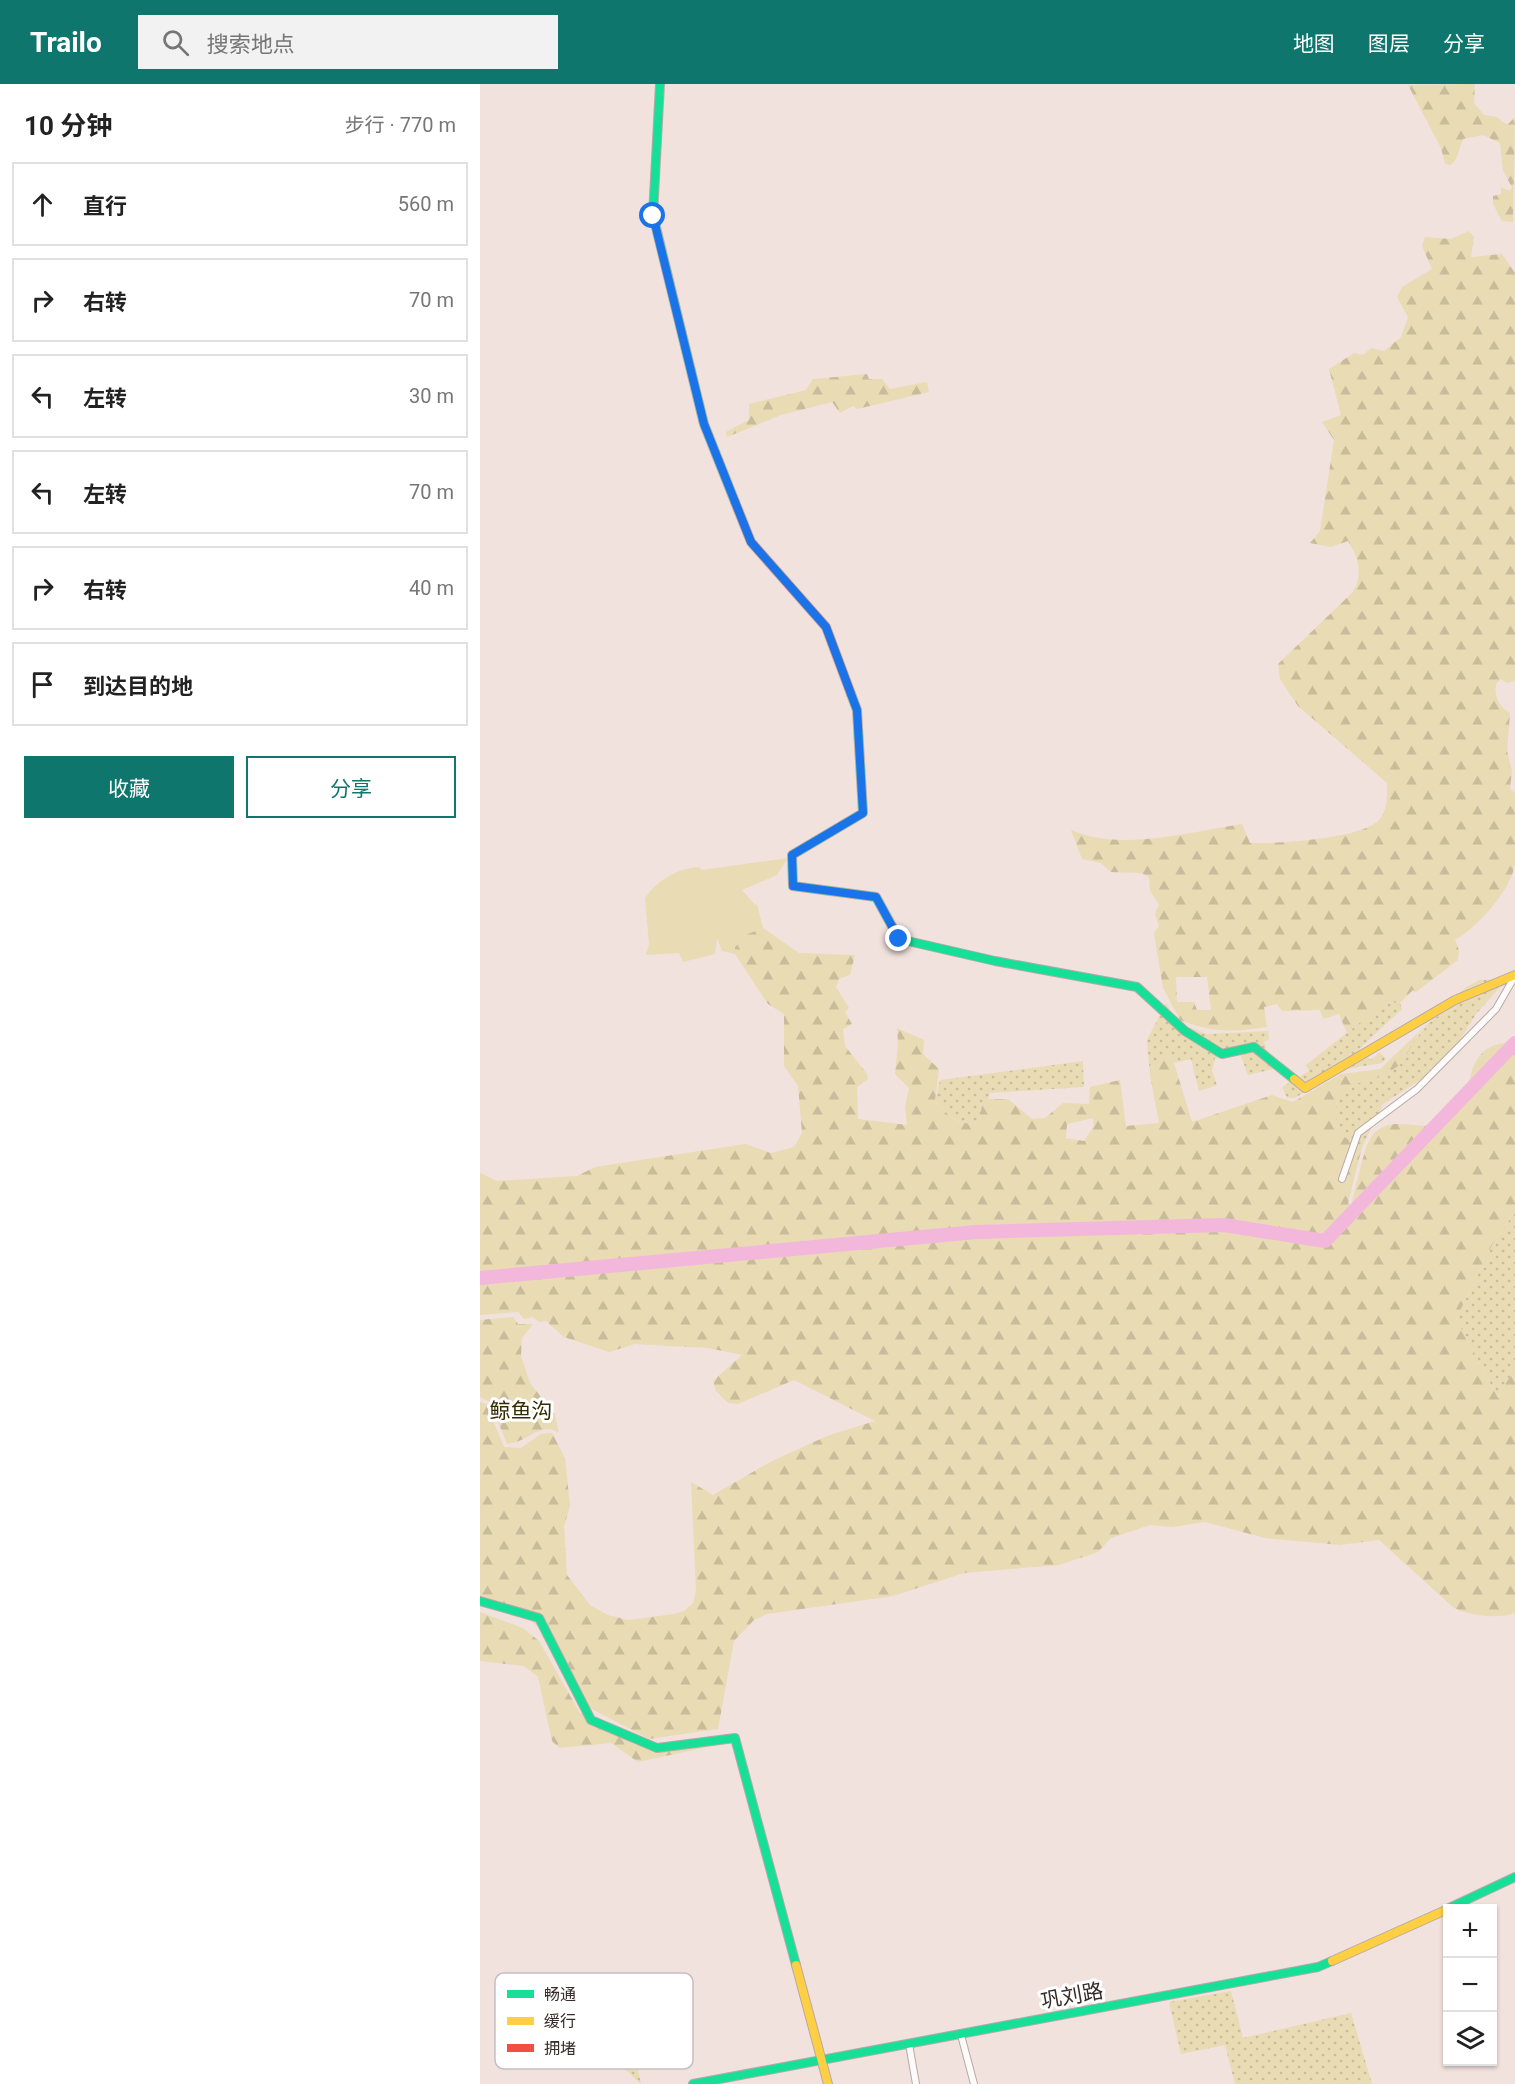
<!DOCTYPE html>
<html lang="zh">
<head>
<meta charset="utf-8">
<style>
	:root { --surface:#fff; --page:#f2f2f2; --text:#222; --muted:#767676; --line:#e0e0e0; --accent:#0f766e }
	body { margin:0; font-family:Roboto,"Noto Sans SC",sans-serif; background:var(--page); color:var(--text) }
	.controls { position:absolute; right:18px; bottom:18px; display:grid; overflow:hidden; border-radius:0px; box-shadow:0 2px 4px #0004 }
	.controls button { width:54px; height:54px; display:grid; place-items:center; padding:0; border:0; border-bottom:2px solid var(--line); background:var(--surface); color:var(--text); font:30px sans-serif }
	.stop { position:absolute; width:18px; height:18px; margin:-14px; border:4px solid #1a73e8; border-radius:50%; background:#fff }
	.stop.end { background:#1a73e8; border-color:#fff; box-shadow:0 2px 6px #0008 }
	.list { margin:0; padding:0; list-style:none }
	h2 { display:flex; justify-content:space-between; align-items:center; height:78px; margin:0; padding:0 24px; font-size:26px }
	h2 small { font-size:20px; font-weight:400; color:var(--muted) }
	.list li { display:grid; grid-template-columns:39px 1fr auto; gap:18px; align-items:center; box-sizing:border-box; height:84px; margin:0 12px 12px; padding:0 12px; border:2px solid var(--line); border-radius:0px }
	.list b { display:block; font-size:22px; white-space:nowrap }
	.list em { font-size:20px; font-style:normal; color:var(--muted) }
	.actions { display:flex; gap:12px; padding:18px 24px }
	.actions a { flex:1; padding:14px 0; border:2px solid var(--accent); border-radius:0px; text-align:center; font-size:21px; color:var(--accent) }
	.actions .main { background:var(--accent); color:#fff }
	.icon { flex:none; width:33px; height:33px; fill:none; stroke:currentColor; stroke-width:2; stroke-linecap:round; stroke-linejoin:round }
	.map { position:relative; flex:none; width:1035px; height:2000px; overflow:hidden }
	header { display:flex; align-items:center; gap:36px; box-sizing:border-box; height:84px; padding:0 30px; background:var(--accent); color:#fff }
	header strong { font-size:28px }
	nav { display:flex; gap:33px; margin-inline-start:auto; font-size:21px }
	.search { width:420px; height:54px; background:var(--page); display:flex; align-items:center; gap:15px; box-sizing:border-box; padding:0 21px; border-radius:0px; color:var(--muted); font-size:22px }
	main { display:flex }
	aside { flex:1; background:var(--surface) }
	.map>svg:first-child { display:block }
	.grass { fill:url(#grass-dots) }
	.forest { fill:url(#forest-firs); fill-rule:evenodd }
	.garden { fill:#e9dbb4 }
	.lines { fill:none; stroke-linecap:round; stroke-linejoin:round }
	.river { stroke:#f4b7dc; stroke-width:14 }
	.street-casing { stroke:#b6aaa7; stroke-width:8 }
	.fast-casing { stroke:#b6aaa7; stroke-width:10 }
	.slow-casing { stroke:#b6aaa7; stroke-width:10 }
	.jam-casing { stroke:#b6aaa7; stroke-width:10 }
	.street { stroke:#fdfbfa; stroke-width:6 }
	.fast { stroke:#16e098; stroke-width:8 }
	.slow { stroke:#ffcf43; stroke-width:8 }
	.jam { stroke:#f24e42; stroke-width:8 }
	.route { stroke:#1a73e8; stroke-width:8 }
	.labels { text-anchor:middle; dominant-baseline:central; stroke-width:6; stroke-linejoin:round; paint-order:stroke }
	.park-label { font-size:21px; fill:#332c02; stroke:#fff }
	.street-label { font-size:21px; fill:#362c29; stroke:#fff }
	.key { fill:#fff; stroke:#c3c0bf; stroke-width:1.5 }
	.key-label { font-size:16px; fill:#362c29 }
</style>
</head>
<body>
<header>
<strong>Trailo</strong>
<div class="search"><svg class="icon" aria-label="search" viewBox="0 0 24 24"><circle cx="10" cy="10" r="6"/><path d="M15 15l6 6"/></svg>搜索地点</div>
<nav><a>地图</a><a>图层</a><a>分享</a></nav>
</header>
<main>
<aside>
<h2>10 分钟<small>步行 · 770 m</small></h2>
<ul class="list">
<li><svg class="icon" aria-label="ahead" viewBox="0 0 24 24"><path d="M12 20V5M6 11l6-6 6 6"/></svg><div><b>直行</b></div><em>560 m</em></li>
<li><svg class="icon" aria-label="right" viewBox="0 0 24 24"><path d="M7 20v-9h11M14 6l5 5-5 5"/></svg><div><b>右转</b></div><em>70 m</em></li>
<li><svg class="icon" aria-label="left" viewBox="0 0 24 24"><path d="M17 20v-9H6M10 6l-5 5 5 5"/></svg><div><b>左转</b></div><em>30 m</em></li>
<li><svg class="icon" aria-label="left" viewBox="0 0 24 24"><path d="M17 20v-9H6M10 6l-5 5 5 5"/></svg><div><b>左转</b></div><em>70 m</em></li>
<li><svg class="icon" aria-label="right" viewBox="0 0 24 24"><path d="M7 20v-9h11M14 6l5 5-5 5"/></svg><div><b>右转</b></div><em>40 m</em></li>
<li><svg class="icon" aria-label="arrive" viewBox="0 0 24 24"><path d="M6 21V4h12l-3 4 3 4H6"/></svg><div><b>到达目的地</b></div></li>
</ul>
<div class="actions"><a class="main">收藏</a><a>分享</a></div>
</aside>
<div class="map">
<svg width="1035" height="2000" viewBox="0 0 1035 2000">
	<defs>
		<pattern id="grass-dots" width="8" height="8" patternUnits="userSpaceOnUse" patternTransform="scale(1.5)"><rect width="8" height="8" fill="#e9dbb4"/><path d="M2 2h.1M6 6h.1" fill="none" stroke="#c8bc9b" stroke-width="1.8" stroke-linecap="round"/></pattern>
		<pattern id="forest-firs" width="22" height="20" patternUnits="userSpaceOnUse" patternTransform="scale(1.5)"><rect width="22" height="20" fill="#e9dbb4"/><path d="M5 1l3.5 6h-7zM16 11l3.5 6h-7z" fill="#c8bc9b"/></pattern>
	</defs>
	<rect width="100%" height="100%" fill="#f1e2dd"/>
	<g class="grass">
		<path d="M1027 895 996 930 966 979 903 1020 882 1063 859 1050 855 1032 857 1015 878 999 906 991 922 979 930 961 953 935 987 916 998 904V896Z"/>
		<path d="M906 918 920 919 922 925 879 965 891 976 900 968 906 975 902 979 860 986 815 1014H807L802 1003 829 987 826 981Z"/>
		<path d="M686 919 698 939 727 950 788 947 789 955 784 958 793 985 768 991 759 967 735 974 732 987 737 1001 719 1007 711 975 694 979 687 971 673 979V988L670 991 667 956Z"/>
		<path d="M603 977 604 1003 510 1009C510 1011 501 1033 499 1037 481 1046 467 1029 455 1017L460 996Z"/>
		<path d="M1035 1128V1286L1021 1305 1018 1314 976 1235 1013 1159Z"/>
		<path d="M751 1907 763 1954 871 1929 892 2000H755L745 1961 701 1970 689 1918Z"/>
		<path d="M166 1969 167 1973 156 1976 161 2000 134 1975Z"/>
	</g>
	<g class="forest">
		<path d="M995 0 994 19 1004 31 1017 33 1027 41 1035 33 1033 138 1022 137 1013 120V112L1021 110V103L1030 107 1032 104 1023 86 1020 59 1003 51 983 55 976 75 971 81 965 80 961 64 928 1Z"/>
		<path d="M989 147 994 153 991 173 1022 170 1035 189V597L1027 599 1021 595 1016 600C1014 613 1019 622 1030 629L1027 667 1032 687 1030 705 1035 709C1035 732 1035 758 1035 780 1031 806 998 843 975 856L979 866 978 876 936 908 933 906 920 919 906 918 867 949 859 930 843 935 840 926 802 927 797 920 784 923 787 943C752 948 733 949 700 936L683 904 674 849 679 842 675 830 679 820 670 807 669 793 661 789 631 788 621 779 602 775 591 746C642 768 708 748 762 740L770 759C796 760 883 755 900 735 908 724 907 712 907 699L818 622 800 595 798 580 873 508C883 490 879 474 868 457L851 463 830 459 840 447 854 356 842 338 861 331 849 285 874 269 883 271 891 264 904 267 921 253 928 233 917 213 922 203 952 185 942 162 945 153 971 155ZM696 893H727L731 926H717L714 918H697Z"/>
		<path d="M387 290 389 295H402L410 305 447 298 449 308 377 325 373 322 360 329 352 318 301 331 247 353 246 348 269 336V320L326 306 333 295Z"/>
		<path d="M283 844 319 869 375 871 370 891 359 895 356 903 369 924 365 928 372 940 363 945 365 962 387 990 388 995 377 1003 378 1035 427 1041 425 1023 429 1004 415 990 418 959 417 944 444 956 443 970 459 985 455 1017C467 1030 481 1046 499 1037L502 1022 509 1015H528L552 1035 565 1034 583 1019 609 1020 610 1003 640 996 646 1042 679 1039 670 991 673 988 672 979 687 971 694 979 712 1038 792 1011 813 1018 861 990 900 985 986 903 998 897 999 903 987 916 955 933 938 950 922 979 906 991 878 999 857 1015 855 1032 859 1050 882 1063 868 1119 871 1122C875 1108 884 1061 892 1052 913 1025 949 1056 972 1032 999 1005 979 959 1035 958V1128L1013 1159 976 1235 1018 1314 1021 1305 1035 1286V1529C1016 1535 992 1532 974 1524L899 1456 860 1461 785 1454 725 1438 692 1443 670 1441 631 1454 618 1468 579 1481 484 1489 413 1512 287 1530 274 1536 254 1557 238 1645 169 1655 108 1623 67 1551 50 1536 0 1518V1318L6 1320 24 1363 41 1364 61 1350 72 1349 85 1374 90 1422 84 1442 87 1491 110 1521 128 1531 148 1536 194 1530 204 1527 213 1519 216 1506 211 1398 233 1411 292 1377 347 1352 395 1337 314 1296 258 1320 248 1319 236 1307 233 1297 262 1271 228 1264 155 1260 129 1268 84 1253 66 1237 59 1238 53 1233 44 1235 38 1228 0 1231V1089L17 1097 97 1092 115 1083 265 1060 291 1069 314 1063 322 1049 318 1002 304 982V930L288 920 255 870V863L267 850ZM613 1034 614 1042 604 1057 586 1054 587 1040Z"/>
		<path d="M33 1233 38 1240H53L42 1254 41 1272 50 1299 75 1331 79 1349C59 1337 50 1358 27 1360L10 1318 0 1313V1236Z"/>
		<path d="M0 1528 43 1544 59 1557 100 1629 154 1660 177 1666 246 1659 158 1678 131 1659 79 1664 72 1657 58 1593 44 1582 0 1577Z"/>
	</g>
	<path class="garden" d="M308 774 297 791 262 806 275 821 277 820 283 844 267 850 255 863V870L242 867 237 854 235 870 203 878 199 869 166 871 169 860 165 814C178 796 197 784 219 783L222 786Z"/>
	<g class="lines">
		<path class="river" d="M0 1194 496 1148 744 1141 845 1157 1035 959"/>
		<defs>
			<g id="street">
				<path d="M862 1095 878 1049 937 1005 1016 925 1035 892"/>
				<path d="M481 1951 494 2000"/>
				<path d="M429 1960 436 2000"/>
			</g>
			<g id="fast">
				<path d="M180 0 173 131 224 340 255 418"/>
				<path d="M371 610 377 626 383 729 312 771 313 802 396 813 419 855 515 877 657 903 705 947 742 970 774 963 814 995"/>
				<path d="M0 1517 59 1534 111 1636 177 1664 255 1654 316 1881"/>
				<path d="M969 1824 1035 1793"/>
				<path d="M213 2000 838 1883 852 1877"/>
			</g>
			<g id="slow">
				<path d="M814 995 825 1004 975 916 1035 891"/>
				<path d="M852 1877 968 1825"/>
				<path d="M316 1881 348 2000"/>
			</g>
			<path id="jam" d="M255 418 271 458 346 543 371 610"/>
		</defs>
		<use href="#street" class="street-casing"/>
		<use href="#fast" class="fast-casing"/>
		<use href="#slow" class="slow-casing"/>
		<use href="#jam" class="jam-casing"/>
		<use href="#street" class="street"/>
		<use href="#fast" class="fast"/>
		<use href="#slow" class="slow"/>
		<use href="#jam" class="jam"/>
	</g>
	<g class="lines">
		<path class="route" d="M173 132 224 340 271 458 346 543 377 626 383 729 312 771 313 802 396 813 419 855"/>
	</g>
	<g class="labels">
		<g class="park-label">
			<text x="41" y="1327">鲸鱼沟</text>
		</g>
		<g class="street-label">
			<text transform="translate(592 1912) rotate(-10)">巩刘路</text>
		</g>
	</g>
	<rect x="15" y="1889" width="198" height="96" rx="9" class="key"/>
	<rect x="27" y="1906" width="27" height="8" fill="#16e098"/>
	<rect x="27" y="1933" width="27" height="8" fill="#ffcf43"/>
	<rect x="27" y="1960" width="27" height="8" fill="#f24e42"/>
	<g class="key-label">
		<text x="64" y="1916">畅通</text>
		<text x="64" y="1943">缓行</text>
		<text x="64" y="1970">拥堵</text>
	</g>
</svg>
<div class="controls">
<button>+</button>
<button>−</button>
<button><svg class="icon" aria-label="layers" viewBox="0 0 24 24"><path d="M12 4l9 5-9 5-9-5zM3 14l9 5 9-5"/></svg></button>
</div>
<div class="stop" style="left:173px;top:132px"></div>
<div class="stop end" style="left:419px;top:855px"></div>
</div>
</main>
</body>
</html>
